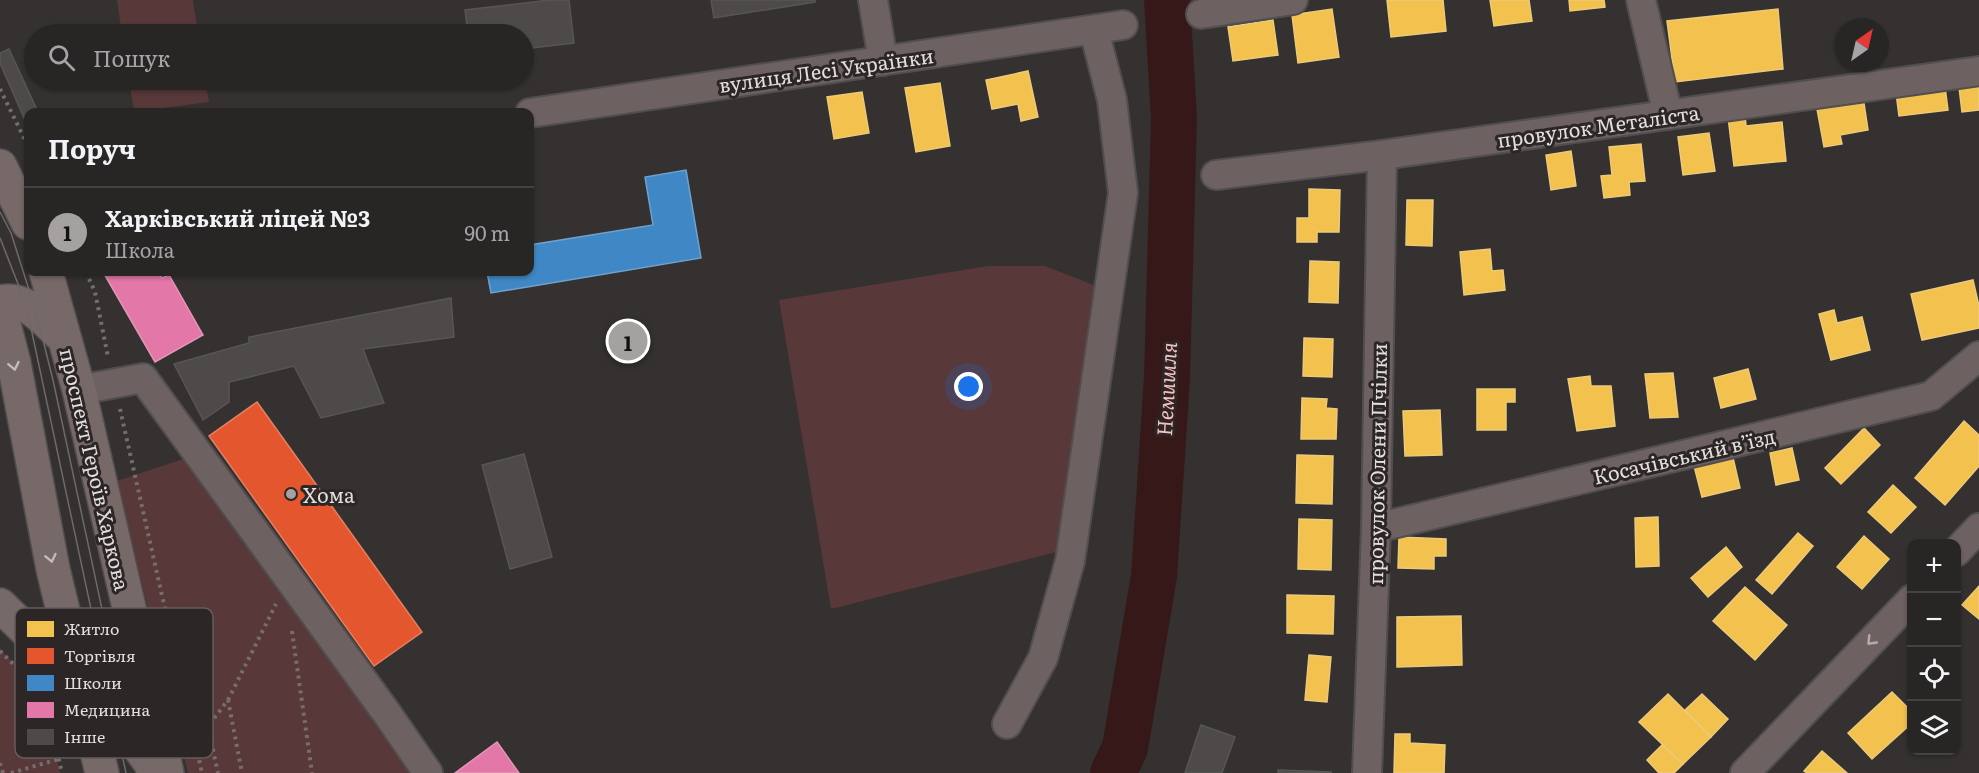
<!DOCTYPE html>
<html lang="uk">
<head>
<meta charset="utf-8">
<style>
	:root { --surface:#282525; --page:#302d2d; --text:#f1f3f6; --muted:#a5a5a7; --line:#444242; --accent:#a5a1a1 }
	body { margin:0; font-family:Literata,serif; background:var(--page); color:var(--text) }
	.controls { position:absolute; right:18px; bottom:18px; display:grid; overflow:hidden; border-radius:12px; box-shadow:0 2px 4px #0004 }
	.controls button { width:54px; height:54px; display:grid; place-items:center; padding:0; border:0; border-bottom:2px solid var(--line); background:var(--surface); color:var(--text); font:30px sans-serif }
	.compass { position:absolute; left:1835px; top:18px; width:54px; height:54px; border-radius:50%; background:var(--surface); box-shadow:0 2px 4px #0004; rotate:34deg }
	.you { position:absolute; left:969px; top:387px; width:21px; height:21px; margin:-15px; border:4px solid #fff; border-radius:50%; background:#1a73e8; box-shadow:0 0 0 9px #1a73e833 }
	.badge { display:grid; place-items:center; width:39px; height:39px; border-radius:50%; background:var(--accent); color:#111; font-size:20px; font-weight:700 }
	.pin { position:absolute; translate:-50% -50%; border:3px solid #fff; box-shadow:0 2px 6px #0006 }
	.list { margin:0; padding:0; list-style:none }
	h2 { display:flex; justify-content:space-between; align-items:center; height:78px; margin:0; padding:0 24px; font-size:26px }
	h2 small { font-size:20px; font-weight:400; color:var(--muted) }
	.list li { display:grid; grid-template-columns:39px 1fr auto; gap:18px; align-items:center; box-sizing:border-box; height:90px; padding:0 24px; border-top:2px solid var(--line) }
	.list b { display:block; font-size:22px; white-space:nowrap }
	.list p { margin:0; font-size:20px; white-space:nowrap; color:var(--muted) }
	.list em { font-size:20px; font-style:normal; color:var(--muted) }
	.icon { flex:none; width:33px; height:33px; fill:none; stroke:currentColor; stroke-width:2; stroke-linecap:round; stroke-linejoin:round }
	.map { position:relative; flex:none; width:1979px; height:773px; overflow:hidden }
	.search { position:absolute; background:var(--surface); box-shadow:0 2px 4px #0004; left:24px; top:24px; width:510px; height:66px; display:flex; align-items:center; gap:15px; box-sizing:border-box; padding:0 21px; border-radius:33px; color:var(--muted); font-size:22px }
	.panel { position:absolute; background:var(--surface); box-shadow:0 2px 4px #0004; left:24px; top:108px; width:510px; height:168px; border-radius:12px }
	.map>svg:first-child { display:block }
	.green { fill:#583838 }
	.homes { fill:#f2c14e; stroke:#edca79; stroke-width:1.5 }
	.shops { fill:#e4572e; stroke:#e38063; stroke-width:1.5 }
	.schools { fill:#3f88c5; stroke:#70a2cc; stroke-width:1.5 }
	.health { fill:#e377a8; stroke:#e396b8; stroke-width:1.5 }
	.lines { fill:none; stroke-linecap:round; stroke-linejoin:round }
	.river { stroke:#361818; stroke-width:46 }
	.building { fill:#4e4a4a; stroke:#585555; stroke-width:1.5 }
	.minor-casing { stroke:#504e4e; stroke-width:32 }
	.major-casing { stroke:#504e4e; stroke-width:36 }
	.path { stroke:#766e6e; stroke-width:4; stroke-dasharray:3 4.5; stroke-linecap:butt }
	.minor { stroke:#6d6161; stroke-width:28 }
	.major { stroke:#786969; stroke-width:33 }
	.tram { stroke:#706969; stroke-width:1.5 }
	.oneway { stroke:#c2bbbb }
	.oneway2 { stroke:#b3acac }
	.poi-dot { fill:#a5a1a1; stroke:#2c2626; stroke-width:2 }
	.labels { text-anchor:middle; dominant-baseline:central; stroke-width:6; stroke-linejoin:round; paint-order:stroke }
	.street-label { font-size:20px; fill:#e2dede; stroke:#2c2626 }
	.poi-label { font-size:20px; fill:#e2dede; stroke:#2c2626; text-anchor:start }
	.water-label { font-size:21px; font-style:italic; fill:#f8bfbe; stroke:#2c2626 }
	.key { fill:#2c2626; stroke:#635d5d; stroke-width:1.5 }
	.key-label { font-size:16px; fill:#e2dede }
</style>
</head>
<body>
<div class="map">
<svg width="1979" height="773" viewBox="0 0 1979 773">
	<rect width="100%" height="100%" fill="#353131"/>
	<g class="green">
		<path d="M117 0H193L198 34H122Z"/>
		<path d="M129 80H205L209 102 134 112Z"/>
		<path d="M988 266H1045L1109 291 1072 548 831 609 779 300Z"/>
		<path d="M195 455 281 587 409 773H188L117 481Z"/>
		<path d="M0 649 41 691 60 773H0Z"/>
	</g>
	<g class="homes">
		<path d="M1387 0H1443L1446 31 1391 37Z"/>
		<path d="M1490 0H1529L1532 21 1494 26Z"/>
		<path d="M1569 0H1604L1605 7 1570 11Z"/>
		<path d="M1332 9 1339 57 1298 63 1292 15Z"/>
		<path d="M1778 9 1783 69 1675 82 1667 21Z"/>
		<path d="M1273 20 1278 55 1233 61 1228 27Z"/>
		<path d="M1028 71 1038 117 1021 121 1018 104 992 109 986 80Z"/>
		<path d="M1979 77V110L1962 112 1958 79Z"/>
		<path d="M1944 79 1948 110 1899 116 1895 85Z"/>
		<path d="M940 83 950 146 916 152 905 88Z"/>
		<path d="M1862 90 1868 130 1840 135 1842 144 1824 147 1815 98Z"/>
		<path d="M862 92 869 133 834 139 827 97Z"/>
		<path d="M1745 115 1746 126 1782 122 1786 161 1734 166 1728 117Z"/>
		<path d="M1709 133 1715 171 1683 175 1678 137Z"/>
		<path d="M1641 144 1645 181 1629 182 1630 195 1604 198 1601 176 1612 175 1609 147Z"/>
		<path d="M1571 151 1576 186 1551 190 1546 155Z"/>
		<path d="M1309 189 1340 190 1339 232H1317V242H1297V218H1309Z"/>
		<path d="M1407 200H1433L1432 246 1406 245Z"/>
		<path d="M1490 249 1492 271 1503 270 1505 290 1464 295 1460 252Z"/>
		<path d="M1310 261 1339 262 1338 303 1309 302Z"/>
		<path d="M1973 280 1979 306V328L1922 340 1911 294Z"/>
		<path d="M1834 310 1837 323 1862 317 1870 350 1831 360 1819 314Z"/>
		<path d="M1304 338 1333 339 1332 377 1303 376Z"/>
		<path d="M1748 369 1756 399 1721 408 1714 378Z"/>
		<path d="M1673 373 1678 417 1650 418 1645 374Z"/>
		<path d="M1590 376 1591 386H1611L1615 426 1577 431 1568 379Z"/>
		<path d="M1477 389H1515V402H1506V430H1477Z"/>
		<path d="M1302 398 1327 399 1326 408 1337 409 1336 439H1301Z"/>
		<path d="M1440 410 1442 455 1405 456 1403 411Z"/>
		<path d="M1964 421 1979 435V466L1945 505 1915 478Z"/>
		<path d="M1864 428 1880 445 1841 484 1825 468Z"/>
		<path d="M1792 448 1799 480 1776 485 1770 453Z"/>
		<path d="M1731 449 1740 488 1702 497 1692 458Z"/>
		<path d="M1297 455 1333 456 1332 504 1296 503Z"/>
		<path d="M1893 485 1916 507 1891 533 1868 512Z"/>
		<path d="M1658 517 1659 566 1636 567 1635 518Z"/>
		<path d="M1299 519 1332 520 1331 570 1298 569Z"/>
		<path d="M1798 533 1813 546 1772 594 1756 580Z"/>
		<path d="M1864 536 1889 559 1862 589 1837 567Z"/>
		<path d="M1399 537 1446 539V556H1434V569L1398 568Z"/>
		<path d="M1726 547 1742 567 1708 597 1691 578Z"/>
		<path d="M1979 586V619L1962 605Z"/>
		<path d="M1745 587 1787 625 1755 660 1713 621Z"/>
		<path d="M1287 595 1334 596 1333 634 1287 633Z"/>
		<path d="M1461 616 1462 665 1397 667V617Z"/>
		<path d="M1309 655 1331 657 1327 702 1305 700Z"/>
		<path d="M1892 692 1912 712V723L1872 759 1848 733Z"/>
		<path d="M1668 694 1711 737 1683 764 1639 722Z"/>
		<path d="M1702 694 1728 719 1711 737 1685 710Z"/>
		<path d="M1395 734H1410V743L1445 745 1444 773H1394Z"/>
		<path d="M1662 745 1683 764 1674 773H1659L1647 760Z"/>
		<path d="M1822 751 1847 773H1807L1804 771Z"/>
	</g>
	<path class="shops" d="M257 402 422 632 374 666 209 436Z"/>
	<path class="schools" d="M686 170 701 258 491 293 487 272H530V245L653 225 645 177Z"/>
	<g class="health">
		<path d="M103 272H158L162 278 169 275 203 335 155 362Z"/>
		<path d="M497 742 519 773H455Z"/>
	</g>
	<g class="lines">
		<path class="river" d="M1113 773 1125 748 1154 576 1167 378 1174 118 1167 0"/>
	</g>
	<g class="building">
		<path d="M550 0H569L574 43 524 49V34H468L465 10Z"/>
		<path d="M711 0H815V2L714 18Z"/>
		<path d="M9 49 38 112H28V116L24 118 0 63V53Z"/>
		<path d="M236 80H318L237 89Z"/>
		<path d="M451 298 454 337 363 349 384 403 321 418 294 366 229 382V402L203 420 174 364 249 343V337Z"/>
		<path d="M524 454 552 557 510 569 482 465Z"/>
		<path d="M1201 725 1235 737 1222 773H1185Z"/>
		<path d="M1278 770 1331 772V773H1278Z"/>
	</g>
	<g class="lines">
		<defs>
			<g id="minor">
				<path d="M873 0 883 61"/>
				<path d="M1641 0 1668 115"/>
				<path d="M1201 14 1293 0"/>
				<path d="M530 113 1123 25"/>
				<path d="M1216 175 1382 155 1979 71"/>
				<path d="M79 390 143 378 388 715 428 773"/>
				<path d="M1376 528 1931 396 1979 356"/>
				<path d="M1956 552 1979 528"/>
				<path d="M1007 724 1043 658 1070 561 1123 193 1112 100 1094 30"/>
				<path d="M1367 773 1376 528 1382 155"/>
				<path d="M1745 773 1912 599"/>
			</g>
			<g id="major">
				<path d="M0 166 28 223"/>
				<path d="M46 272 79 390 167 773"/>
				<path d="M0 302C27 296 46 322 64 338"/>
				<path d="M0 309 14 363 53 569 102 773"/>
				<path d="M0 605 82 685 129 734 158 773"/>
			</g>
		</defs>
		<use href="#minor" class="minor-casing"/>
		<use href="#major" class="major-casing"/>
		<g class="path">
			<path d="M0 89 28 146"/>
			<path d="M86 272 95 292 108 357"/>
			<path d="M120 409 202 773"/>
			<path d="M292 631 312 773"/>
			<path d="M0 651 43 693 62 773"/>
			<path d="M228 700 276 604"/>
			<path d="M208 727 218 773"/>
			<path d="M196 742 228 700 242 773"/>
			<path d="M0 763 3 773"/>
			<path d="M11 773 59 759"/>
		</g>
		<use href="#minor" class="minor"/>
		<use href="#major" class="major"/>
		<g class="tram">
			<path d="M0 212 11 233 36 312 53 380 137 773"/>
			<path d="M0 238 22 294"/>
			<path d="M28 314 126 773"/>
		</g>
	</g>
	<defs><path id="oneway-chevron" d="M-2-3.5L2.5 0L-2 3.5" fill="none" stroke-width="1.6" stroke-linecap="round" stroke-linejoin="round" transform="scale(1.5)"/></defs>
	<g class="oneway">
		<use href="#oneway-chevron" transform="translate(14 366) rotate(78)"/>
		<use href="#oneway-chevron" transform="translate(51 558) rotate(78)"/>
	</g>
	<use class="oneway2" href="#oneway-chevron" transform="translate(1871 641) rotate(134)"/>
	<circle class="poi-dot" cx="291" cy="494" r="6"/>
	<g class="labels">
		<g class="street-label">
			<text transform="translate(826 69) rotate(-8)">вулиця Лесі Українки</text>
			<text transform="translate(1598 125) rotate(-8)">провулок Металіста</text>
			<text transform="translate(1684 455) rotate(-13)">Косачівський в’їзд</text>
			<text transform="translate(1376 464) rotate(-89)">провулок Олени Пчілки</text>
			<text transform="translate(96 469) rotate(77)">проспект Героїв Харкова</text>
		</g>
		<g class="poi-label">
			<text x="303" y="494">Хома</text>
		</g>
		<g class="water-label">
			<text transform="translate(1165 389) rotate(-87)">Немишля</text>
		</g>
	</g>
	<rect x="15" y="608" width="198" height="150" rx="9" class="key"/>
	<rect x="27" y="621" width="27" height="16" fill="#f2c14e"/>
	<rect x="27" y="648" width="27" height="16" fill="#e4572e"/>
	<rect x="27" y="675" width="27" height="16" fill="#3f88c5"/>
	<rect x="27" y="702" width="27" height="16" fill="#e377a8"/>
	<rect x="27" y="729" width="27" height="16" fill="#4e4a4a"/>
	<g class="key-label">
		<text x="64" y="635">Житло</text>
		<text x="64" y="662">Торгівля</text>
		<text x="64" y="689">Школи</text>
		<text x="64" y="716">Медицина</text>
		<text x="64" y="743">Інше</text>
	</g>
</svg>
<div class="controls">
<button>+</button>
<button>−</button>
<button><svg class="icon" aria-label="locate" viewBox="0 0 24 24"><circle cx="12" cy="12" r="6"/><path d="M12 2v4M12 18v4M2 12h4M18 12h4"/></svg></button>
<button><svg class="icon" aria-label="layers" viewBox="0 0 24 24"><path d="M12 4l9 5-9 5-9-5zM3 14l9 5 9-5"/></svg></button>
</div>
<svg class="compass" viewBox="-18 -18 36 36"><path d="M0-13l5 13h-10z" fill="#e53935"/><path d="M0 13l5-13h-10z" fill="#a5a5a7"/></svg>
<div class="you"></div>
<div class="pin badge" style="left:628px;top:341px">1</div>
<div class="search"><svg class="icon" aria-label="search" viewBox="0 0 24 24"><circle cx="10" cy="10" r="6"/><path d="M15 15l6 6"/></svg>Пошук</div>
<section class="panel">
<h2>Поруч<small></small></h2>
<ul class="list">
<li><span class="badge">1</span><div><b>Харківський ліцей №3</b><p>Школа</p></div><em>90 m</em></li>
</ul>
</section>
</div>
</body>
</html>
